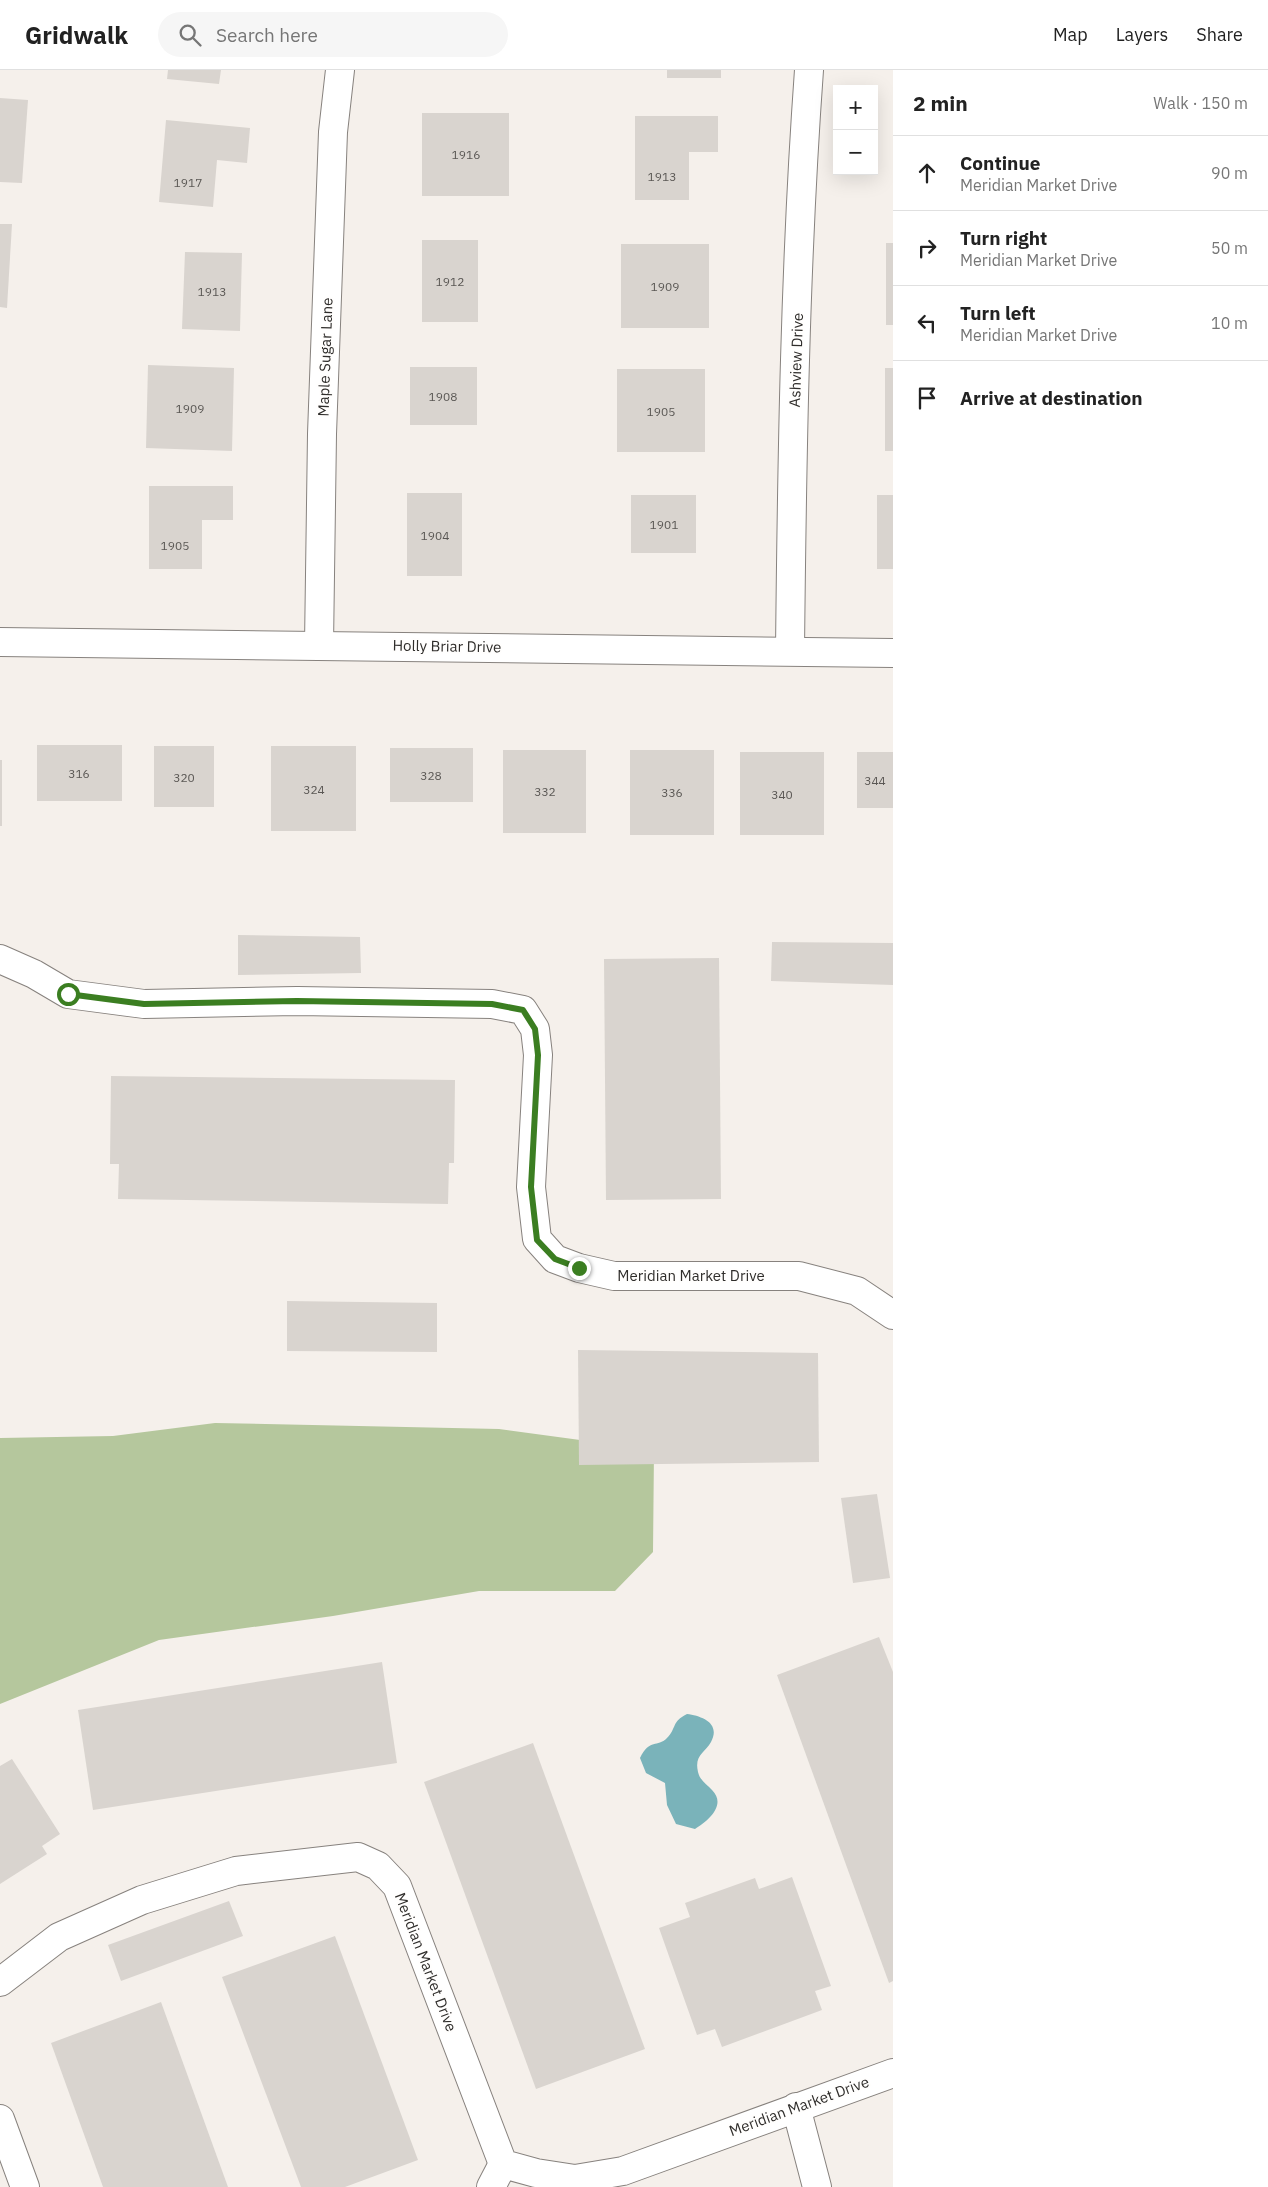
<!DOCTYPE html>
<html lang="en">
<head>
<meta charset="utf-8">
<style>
	:root { --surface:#fff; --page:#f6f6f6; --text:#222; --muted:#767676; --line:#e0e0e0 }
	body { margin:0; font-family:"IBM Plex Sans",sans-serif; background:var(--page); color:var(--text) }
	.controls { position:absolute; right:15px; top:15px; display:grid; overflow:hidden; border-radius:0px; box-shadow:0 5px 20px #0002 }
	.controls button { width:45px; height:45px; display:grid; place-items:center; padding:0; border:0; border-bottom:1px solid var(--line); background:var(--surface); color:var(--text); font:25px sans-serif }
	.stop { position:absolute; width:15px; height:15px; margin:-11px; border:4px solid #3b7e21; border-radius:50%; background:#fff }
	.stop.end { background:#3b7e21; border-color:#fff; box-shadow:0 1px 5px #0008 }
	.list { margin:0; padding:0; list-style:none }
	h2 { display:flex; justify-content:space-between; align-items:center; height:65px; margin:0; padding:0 20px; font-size:21px }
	h2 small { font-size:16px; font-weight:400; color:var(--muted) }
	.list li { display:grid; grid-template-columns:32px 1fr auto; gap:15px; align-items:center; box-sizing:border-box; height:75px; padding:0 20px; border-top:1px solid var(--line) }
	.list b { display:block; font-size:19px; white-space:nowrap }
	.list p { margin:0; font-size:16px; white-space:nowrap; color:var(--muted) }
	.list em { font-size:16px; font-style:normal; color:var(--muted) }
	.icon { flex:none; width:28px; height:28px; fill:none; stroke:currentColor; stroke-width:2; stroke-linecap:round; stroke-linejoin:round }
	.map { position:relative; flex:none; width:893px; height:2117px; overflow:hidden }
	header { display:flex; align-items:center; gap:30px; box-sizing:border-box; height:70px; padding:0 25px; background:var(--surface); border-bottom:1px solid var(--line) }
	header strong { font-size:24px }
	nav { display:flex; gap:28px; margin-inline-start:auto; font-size:18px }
	.search { width:350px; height:45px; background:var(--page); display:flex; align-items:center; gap:12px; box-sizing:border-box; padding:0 18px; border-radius:28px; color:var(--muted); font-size:19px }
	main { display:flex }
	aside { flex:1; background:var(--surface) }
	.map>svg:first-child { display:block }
	.forest { fill:#b5c79d }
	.water { fill:#7ab3ba }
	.building { fill:#d9d4cf }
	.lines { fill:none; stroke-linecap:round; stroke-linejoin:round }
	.minor-casing { stroke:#87827e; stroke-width:30 }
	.minor { stroke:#fff; stroke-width:28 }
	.route { stroke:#3b7e21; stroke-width:6 }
	.labels { text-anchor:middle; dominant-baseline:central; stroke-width:4; stroke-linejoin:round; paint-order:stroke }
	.number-label { font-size:12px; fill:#5a5754 }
	.street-label { font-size:15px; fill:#2f2d2b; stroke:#fffefd }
</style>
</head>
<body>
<header>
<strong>Gridwalk</strong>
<div class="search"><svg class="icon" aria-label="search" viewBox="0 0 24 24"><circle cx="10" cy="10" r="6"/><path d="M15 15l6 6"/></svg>Search here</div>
<nav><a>Map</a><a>Layers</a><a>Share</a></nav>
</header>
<main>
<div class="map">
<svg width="893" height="2117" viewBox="0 0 893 2117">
	<rect width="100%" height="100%" fill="#f5f0eb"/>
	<path class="forest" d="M215 1353 499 1359 654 1380 653 1482 615 1521H479L333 1546 159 1570 0 1634V1368L113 1366Z"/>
	<path class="water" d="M687 1644C702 1646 721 1653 711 1672 705 1683 694 1685 698 1702 700 1711 707 1714 712 1720 727 1735 708 1751 695 1759L676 1754 667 1735 665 1713 646 1703 640 1688C650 1668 657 1678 667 1668 677 1658 671 1652 687 1644Z"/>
	<g class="building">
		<path d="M168 0H221L219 14 167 9Z"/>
		<rect x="667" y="0" width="54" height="8"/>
		<path d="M0 28 28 30 22 113 0 112Z"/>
		<rect x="422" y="43" width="87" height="83"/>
		<path d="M635 46H718V82H689V130H635Z"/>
		<path d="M166 50 250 58 247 93 217 90 213 137 159 132Z"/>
		<path d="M0 154H12L7 238 0 237Z"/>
		<rect x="422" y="170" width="56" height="82"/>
		<rect x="886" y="173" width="7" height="82"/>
		<rect x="621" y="174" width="88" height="84"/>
		<path d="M185 182 242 183 240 261 182 259Z"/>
		<path d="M148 295 234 298 232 381 146 378Z"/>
		<rect x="410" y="297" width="67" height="58"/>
		<rect x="885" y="298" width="8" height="83"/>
		<rect x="617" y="299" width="88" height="83"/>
		<path d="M149 416H233V450H202V499H149Z"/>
		<rect x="407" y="423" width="55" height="83"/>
		<rect x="631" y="425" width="65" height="58"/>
		<rect x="877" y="425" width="16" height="74"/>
		<rect x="37" y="675" width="85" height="56"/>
		<rect x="154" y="676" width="60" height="61"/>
		<rect x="271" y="676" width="85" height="85"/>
		<rect x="390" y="678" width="83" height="54"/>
		<rect x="503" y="680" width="83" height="83"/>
		<rect x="630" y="680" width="84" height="85"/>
		<rect x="740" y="682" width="84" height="83"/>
		<rect x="857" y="682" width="36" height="56"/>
		<rect x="0" y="690" width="2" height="66"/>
		<path d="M238 865 360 867 361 903 238 905Z"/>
		<path d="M772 872 893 873V915L771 911Z"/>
		<path d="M719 888 721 1129 606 1130 604 889Z"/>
		<path d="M111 1006 455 1010 454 1093H449L448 1134 118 1129 119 1094H110Z"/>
		<path d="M287 1231 437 1233V1282L287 1281Z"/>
		<path d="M578 1280 818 1283 819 1392 579 1395Z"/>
		<path d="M877 1424 890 1508 853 1513 841 1428Z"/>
		<path d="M879 1567 893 1602V1911L889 1913 777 1605Z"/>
		<path d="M382 1592 397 1693 93 1740 78 1640Z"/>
		<path d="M533 1673 645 1979 536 2019 424 1712Z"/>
		<path d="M12 1689 60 1764 42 1776 47 1784 0 1814V1696Z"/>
		<path d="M792 1807 831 1916 815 1921 822 1940 722 1977 715 1959 697 1965 659 1858 690 1847 685 1833 755 1808 759 1819Z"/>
		<path d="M229 1831 243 1866 121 1911 108 1875Z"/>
		<path d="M335 1866 418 2090 345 2117H301L222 1907Z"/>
		<path d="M161 1932 228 2117H103L51 1973Z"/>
	</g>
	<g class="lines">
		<defs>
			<g id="minor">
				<path d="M0 572 893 583"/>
				<path d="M319 575 322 364 333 62 340 0"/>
				<path d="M790 581C792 387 795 193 809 0"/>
				<path d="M0 889 34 904 68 924 144 934 297 931 492 934 523 940 535 959 538 985 531 1117 537 1169 555 1189 579 1198 614 1206H799L857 1221 893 1245"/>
				<path d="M0 1912 59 1867 142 1830 236 1801 358 1787 378 1796 397 1816 503 2094 536 2103 575 2109 623 2101 893 2003"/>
				<path d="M796 2037 817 2117"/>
				<path d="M0 2049 25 2117"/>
				<path d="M491 2117 503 2094"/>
			</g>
		</defs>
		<use href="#minor" class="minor-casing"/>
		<use href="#minor" class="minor"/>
	</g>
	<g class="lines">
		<path class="route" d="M68 924 144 934 297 931 492 934 523 940 535 959 538 985 531 1117 537 1170 555 1189 579 1198"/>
	</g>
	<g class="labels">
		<g class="number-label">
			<text x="466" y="84">1916</text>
			<text x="662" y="106">1913</text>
			<text x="188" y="112">1917</text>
			<text x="450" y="211">1912</text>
			<text x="665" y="216">1909</text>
			<text x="212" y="221">1913</text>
			<text x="443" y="326">1908</text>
			<text x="190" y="338">1909</text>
			<text x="661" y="341">1905</text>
			<text x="664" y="454">1901</text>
			<text x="435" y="465">1904</text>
			<text x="175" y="475">1905</text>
			<text x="79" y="703">316</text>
			<text x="431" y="705">328</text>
			<text x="184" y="707">320</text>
			<text x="875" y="710">344</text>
			<text x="314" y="719">324</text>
			<text x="545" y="721">332</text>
			<text x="672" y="722">336</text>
			<text x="782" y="724">340</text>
		</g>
		<g class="street-label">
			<text transform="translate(325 287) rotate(-88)">Maple Sugar Lane</text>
			<text transform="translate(796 290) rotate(-88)">Ashview Drive</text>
			<text transform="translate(447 576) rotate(1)">Holly Briar Drive</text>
			<text x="691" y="1205">Meridian Market Drive</text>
			<text transform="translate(426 1892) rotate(69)">Meridian Market Drive</text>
			<text transform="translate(799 2036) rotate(-20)">Meridian Market Drive</text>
		</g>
	</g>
</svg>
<div class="controls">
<button>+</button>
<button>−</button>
</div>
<div class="stop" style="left:68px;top:924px"></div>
<div class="stop end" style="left:579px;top:1198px"></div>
</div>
<aside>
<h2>2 min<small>Walk · 150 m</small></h2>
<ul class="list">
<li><svg class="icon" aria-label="ahead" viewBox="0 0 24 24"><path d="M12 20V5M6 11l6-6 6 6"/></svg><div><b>Continue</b><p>Meridian Market Drive</p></div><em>90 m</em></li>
<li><svg class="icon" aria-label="right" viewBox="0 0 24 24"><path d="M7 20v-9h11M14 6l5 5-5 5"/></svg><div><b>Turn right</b><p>Meridian Market Drive</p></div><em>50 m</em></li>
<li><svg class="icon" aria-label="left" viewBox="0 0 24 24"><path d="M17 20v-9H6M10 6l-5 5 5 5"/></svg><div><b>Turn left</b><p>Meridian Market Drive</p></div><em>10 m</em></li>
<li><svg class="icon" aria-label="arrive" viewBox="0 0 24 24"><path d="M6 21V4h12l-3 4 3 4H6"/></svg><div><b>Arrive at destination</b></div></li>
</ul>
</aside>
</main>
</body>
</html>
